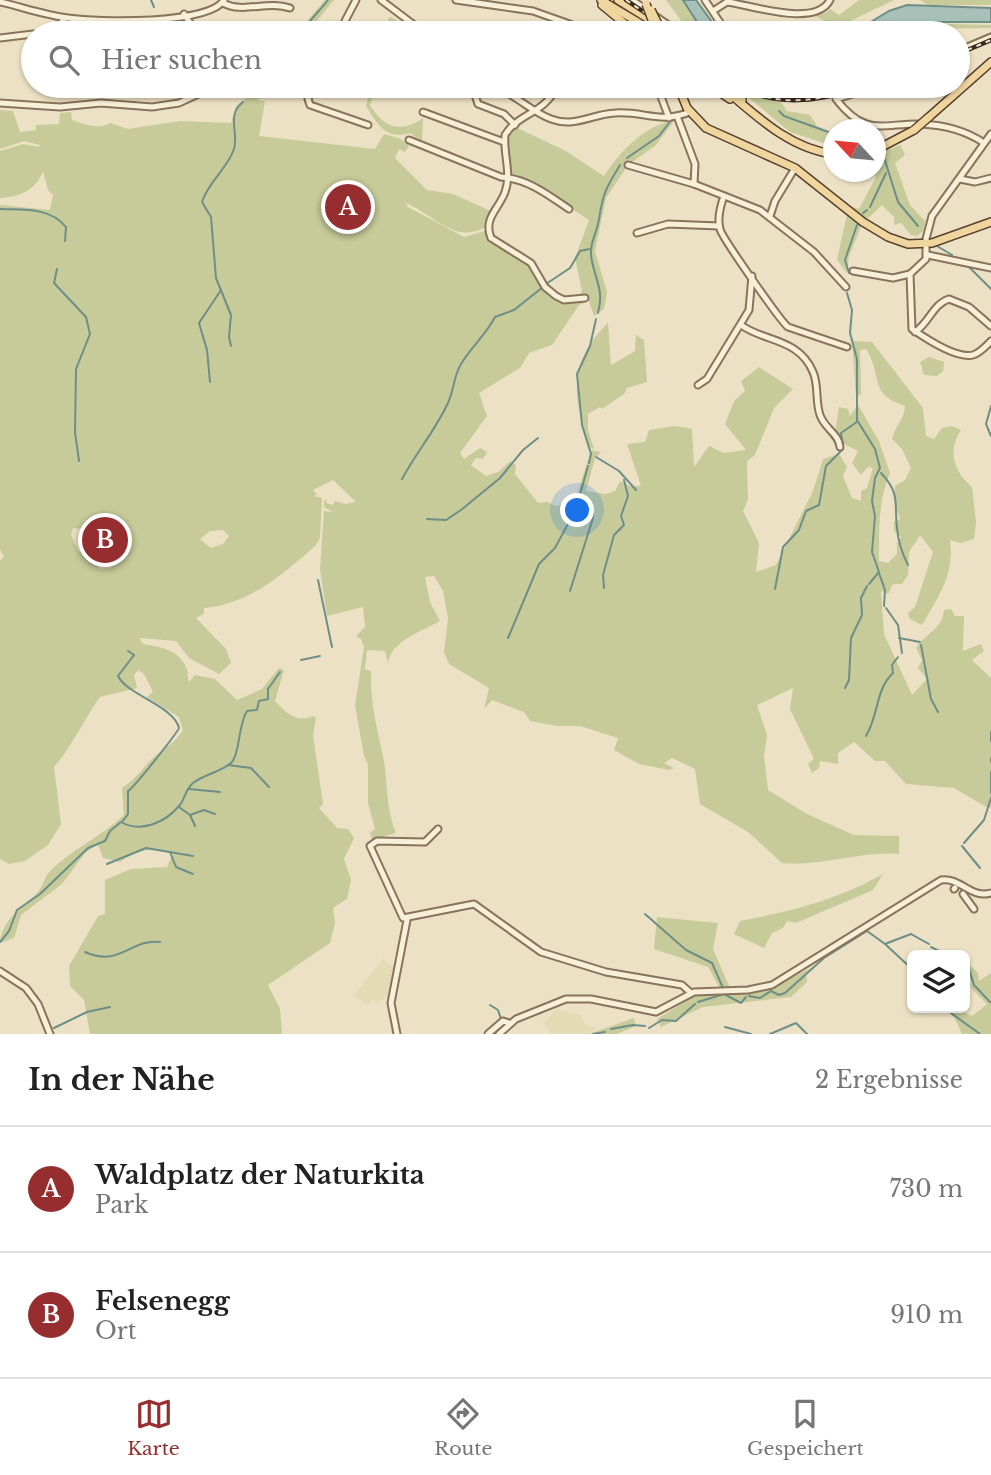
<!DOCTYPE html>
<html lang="de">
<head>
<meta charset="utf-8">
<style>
	:root { --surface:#fff; --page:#f2f2f2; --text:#222; --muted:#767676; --line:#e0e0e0; --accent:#962d2e }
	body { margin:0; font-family:"Libre Baskerville",serif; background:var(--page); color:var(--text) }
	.controls { position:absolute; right:21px; bottom:21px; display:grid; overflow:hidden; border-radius:10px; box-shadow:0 2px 5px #0004 }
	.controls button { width:63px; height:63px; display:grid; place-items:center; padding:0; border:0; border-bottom:2px solid var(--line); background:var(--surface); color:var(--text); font:35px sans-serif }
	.compass { position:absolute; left:823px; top:119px; width:63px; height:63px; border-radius:50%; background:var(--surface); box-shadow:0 2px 5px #0004; rotate:296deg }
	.you { position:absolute; left:578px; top:511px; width:24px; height:24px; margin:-18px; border:5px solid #fff; border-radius:50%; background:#1a73e8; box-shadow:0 0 0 10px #1a73e833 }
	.badge { display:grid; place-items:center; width:46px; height:46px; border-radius:50%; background:var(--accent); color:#fff; font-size:23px; font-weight:700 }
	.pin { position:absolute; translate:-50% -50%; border:4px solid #fff; box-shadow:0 2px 7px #0006 }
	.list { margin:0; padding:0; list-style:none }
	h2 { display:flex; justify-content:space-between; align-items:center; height:91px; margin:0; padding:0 28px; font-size:30px }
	h2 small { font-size:23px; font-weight:400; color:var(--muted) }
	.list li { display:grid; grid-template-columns:46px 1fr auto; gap:21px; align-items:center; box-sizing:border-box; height:126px; padding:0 28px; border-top:2px solid var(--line) }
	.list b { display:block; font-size:26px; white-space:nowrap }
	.list p { margin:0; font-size:23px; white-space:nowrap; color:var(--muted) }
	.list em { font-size:23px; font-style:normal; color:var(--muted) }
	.icon { flex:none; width:38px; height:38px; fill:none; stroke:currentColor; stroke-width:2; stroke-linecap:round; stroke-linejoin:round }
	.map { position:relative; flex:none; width:991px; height:1034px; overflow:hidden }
	.search { position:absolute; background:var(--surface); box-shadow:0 2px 5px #0004; left:21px; right:21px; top:21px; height:77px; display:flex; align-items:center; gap:18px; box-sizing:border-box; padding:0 24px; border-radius:38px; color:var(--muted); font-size:26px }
	.sheet { height:343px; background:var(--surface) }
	nav { display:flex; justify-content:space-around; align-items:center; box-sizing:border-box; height:98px; border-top:2px solid var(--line); background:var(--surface); font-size:19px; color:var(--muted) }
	nav a { display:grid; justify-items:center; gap:4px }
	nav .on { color:var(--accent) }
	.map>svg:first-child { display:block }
	.farmland { fill:#e3dbb3 }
	.green { fill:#c6cb99; fill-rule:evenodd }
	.water { fill:#a7c1b9; stroke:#6d8f87; stroke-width:2 }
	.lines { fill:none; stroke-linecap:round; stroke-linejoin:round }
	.stream { stroke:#6d8f87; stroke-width:2 }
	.minor-casing { stroke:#88735b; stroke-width:9 }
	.major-casing { stroke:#56412f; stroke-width:10 }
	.minor { stroke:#f8efd8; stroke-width:5 }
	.major { stroke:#f0d69e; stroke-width:7 }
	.rail-casing { stroke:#392b1f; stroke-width:4.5 }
	.rail { stroke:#f5ebd5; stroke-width:2; stroke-dasharray:5; stroke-linecap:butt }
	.major-bridge-casing { stroke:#56412f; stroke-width:10; stroke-linecap:butt }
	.major-bridge { stroke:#f0d69e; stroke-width:7 }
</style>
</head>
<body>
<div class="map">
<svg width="991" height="1034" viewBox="0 0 991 1034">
	<rect width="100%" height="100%" fill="#ede1c5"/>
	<g class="farmland">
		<path d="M383 959 395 968 390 1000 385 996 378 1004 373 1000 368 1005 353 996Z"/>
		<path d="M557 1009 580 1015 585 1025 597 1028 588 1034H552L543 1023Z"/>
	</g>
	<g class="green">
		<path d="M325 0H334L307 33H297Z"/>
		<path d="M666 0H683L697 22 696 27H688V33L678 29 683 23Z"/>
		<path d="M859 0H894L846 23 830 24 812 14 826 13 830 9 839 15Z"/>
		<path d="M920 0H991V5H928Z"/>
		<path d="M390 17 416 31 415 33H381Z"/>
		<path d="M913 23 991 25V28L909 29 885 33Z"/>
		<path d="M261 86H273L257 100 265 101 259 136 375 149 384 134 401 139 409 146 405 152 399 149 395 158 427 190 453 194 491 211 487 226C456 246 433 214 406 203L408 207 464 237 488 230 490 240 533 266 542 285 557 294 586 302 579 305 552 345 529 353 520 368 479 393 487 416 460 453 464 459 480 448 487 452 483 459 476 458 471 465 486 476 498 472 511 461 516 466 515 474 538 503 547 502 556 506 575 501 591 450 601 452 595 458 586 491 606 494 615 491 620 481 630 486H641L627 444 645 442 649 430 675 426 692 429 694 467 709 446 724 453 746 450 725 424 734 401 745 391 741 381 759 367 793 389 774 408 755 455 747 461 748 500 743 511 759 543 756 572 776 565 813 491 823 459 839 454 847 467 843 476 852 498 861 501V491L867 488 873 468 868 467 861 475 852 463 858 451 844 444 835 433 839 407 848 409 850 416 858 405 879 441 890 473C878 501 879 530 879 561L888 563 897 554V543L901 537 894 531V522L900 519 894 500 895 486 905 480 911 468 902 449 892 439C895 426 904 420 905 406 867 393 884 377 866 349L860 350 861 395 856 396 852 341 872 342 923 408 926 436 934 439 942 428 952 426 961 430C947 451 954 472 972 487L976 522 974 539 960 543 950 540C955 574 938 597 922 625L910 619 908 613 915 607 933 552 920 535 909 552 908 575 902 584H893L888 594 881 591 884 634 912 695 927 679 918 668 922 660 916 648C926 632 942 630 944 610L951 609 955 616H964L963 651 981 644 984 651 972 660 991 678V807L988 808 954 788 906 784 885 761H875L854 742 838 753V764L820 761 819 768 812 773 808 764 814 759 790 709 793 688 757 705 767 735 764 757 768 790 807 814 854 835 899 836V854C860 851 821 867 782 863L748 832 700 804 695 769 672 758 664 763 674 768 669 770 639 764 614 750 618 738 580 726H557L530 721 524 712 492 700 484 709 489 688 449 664 444 652 448 618 443 591 434 576 425 577 430 602 440 621C422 631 391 641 388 663L385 651 367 650 365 669 371 671C370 700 376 724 382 752 389 781 384 802 396 833L372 840 370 833 375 829 368 803V765L364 756 355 705 364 647 361 639 356 636 365 627 363 607 327 616 320 570 324 511 333 512 324 507V501L327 499 326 503 333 505 335 501 345 504 356 502 333 480 313 490 317 494 314 496 322 498 320 538 316 545C284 574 249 604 204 608V614L196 618 226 649 231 663 219 674 189 658 176 641 139 638 143 644C160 647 178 649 186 667 189 673 187 678 189 682L195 675 215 679 237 700 262 689 279 668 284 670 275 701C286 713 296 723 313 716L316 718 313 735 323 804 319 808 337 828 348 829 354 838 344 859 351 880 347 899 333 908 335 923 330 943 268 985 280 1009 282 1034H90L84 1000 70 986 69 966 98 916 105 914V880L131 869 167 867 173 854C150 847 139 849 120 862L103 858 98 844 85 853 62 884 21 915 14 938 0 943C0 923 21 908 36 894 43 888 44 877 50 871 72 849 101 837 124 815L122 788C139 777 141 769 154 757 164 748 176 742 183 730L179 717 147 697 153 692 144 674 138 670 134 675 137 688 100 697C83 721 73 745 54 767L61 824 48 845 25 861 9 864 0 859V561L4 556 0 550V205L50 210 53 195 48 190 43 171C36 190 20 197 0 198V151L23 144 39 147 40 145 24 141 0 149V110L13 111 20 132 36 130V125L59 124 60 113 71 112 72 120C83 124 99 130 110 123L128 129 180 121 231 123 236 106ZM73 528 105 531 106 562 112 568 99 569 98 560 78 551 71 535ZM223 530 229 536 223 544 211 548 200 539 210 531Z"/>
		<path d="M371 86H376L370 105C384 128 400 134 423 118L422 142 410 133C386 140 378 125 366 106Z"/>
		<path d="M742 92 782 103 787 111 810 115 817 126 833 133V146L790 132Z"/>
		<path d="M674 121 656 145 628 165 606 198 595 251 607 292 604 309 594 316 588 299 579 297 582 291 575 258 589 220 542 189 511 177 507 136 515 127 564 150 604 176C619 153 645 124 674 121Z"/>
		<path d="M900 145 905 155 895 163 910 205 925 221 923 231 917 236 911 235 901 223 894 225V217L882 205 862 224 849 256 847 273 837 260 847 214 852 207 859 209 876 177 873 172H876V155Z"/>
		<path d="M608 323 611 365 635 351 636 335 644 340 647 382 627 388 624 394 602 409 600 407 588 414V430L594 449 590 448C573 399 567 362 608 323Z"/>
		<path d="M929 357 944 362 943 371 937 376 924 375 920 362Z"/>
		<path d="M883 874 873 890 796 923 787 921 783 928 772 933 764 948 734 934 740 921C792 911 837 900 883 874Z"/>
		<path d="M657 917 718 923 713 949 732 993 771 988 815 966 806 973 807 982 791 997 703 1007 661 1027 657 1019 699 993 722 992 708 967 654 949Z"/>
		<path d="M965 960 978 973 979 981 991 973V1034H962L954 1017 944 1008H955L972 1016 987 1004 971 988V981L965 974Z"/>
		<path d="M634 1018 636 1026 617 1034H589Z"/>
	</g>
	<g class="water">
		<path d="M683 0H696L720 33H688L687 25 694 28 697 22Z"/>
		<path d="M907 5 991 8V22H911L889 25 875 33H853L889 11Z"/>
	</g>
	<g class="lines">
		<g class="stream">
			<path d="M151 0 154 7"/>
			<path d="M301 33C309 20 319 12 328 0"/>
			<path d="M254 94 264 86"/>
			<path d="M779 111 784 116 834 134"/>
			<path d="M876 132 881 145"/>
			<path d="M882 151 898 202 918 226"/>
			<path d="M627 158 659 136 669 123"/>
			<path d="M870 207 886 173"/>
			<path d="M0 209C23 210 50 207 66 227L65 241"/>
			<path d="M863 213 867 210"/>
			<path d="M937 246 952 255"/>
			<path d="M968 266 991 289"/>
			<path d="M57 269 54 283 86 317 90 334 76 369 75 432 79 461"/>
			<path d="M849 273 845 260 857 225"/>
			<path d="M546 284 570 268 580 251 589 249"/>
			<path d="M847 293 852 310 850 333 857 359V420L875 449 880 468 875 478 872 501 875 516 872 552 879 572 869 584"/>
			<path d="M598 313C604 290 596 282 592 261 588 244 597 234 599 219 603 193 606 188 620 165"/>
			<path d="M231 346 229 337 231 315 216 278 211 217 202 202C208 182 228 168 234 149 239 133 226 115 243 102"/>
			<path d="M210 382 207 350 199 323 221 290"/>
			<path d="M991 406 986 424 991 436"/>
			<path d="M843 446 841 433 857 422"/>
			<path d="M596 457 619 471 636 490"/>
			<path d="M589 463 591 454 582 425 577 374 590 346 596 319"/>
			<path d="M881 473C901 494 894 504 897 528 898 541 902 553 908 565"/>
			<path d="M402 479C416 453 434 432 447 405 454 392 453 377 461 364 471 347 485 336 495 317L514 310 543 287"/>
			<path d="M427 519 446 520 461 510 500 478 523 450 538 438"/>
			<path d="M879 573 885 590 884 606"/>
			<path d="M318 580 332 647"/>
			<path d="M604 588 603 575 614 535 624 525 621 516 628 496 624 480"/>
			<path d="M775 589 783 547 799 530 806 511 819 505 826 466 843 449"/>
			<path d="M570 591 593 518 592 506"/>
			<path d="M886 608 898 625 902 653"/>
			<path d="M508 638 539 564 555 548 569 522 570 509 579 498 588 466"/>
			<path d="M899 638 920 642"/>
			<path d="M921 645 931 699 938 712"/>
			<path d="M301 660 320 656"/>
			<path d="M845 688 849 680 851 638 862 615 861 598 867 586"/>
			<path d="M991 732V741"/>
			<path d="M866 736C879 715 875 690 893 673L892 665 898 657"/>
			<path d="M991 758V762"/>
			<path d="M228 765 251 768 269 787"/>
			<path d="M991 772V793"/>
			<path d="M189 789 220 792"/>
			<path d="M179 807 190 815 204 810 215 814"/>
			<path d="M190 815 195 826"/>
			<path d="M122 822 128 814V791C133 789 177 733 179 728 174 706 127 695 118 676L134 655 128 651"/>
			<path d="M964 843 984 820 991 798"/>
			<path d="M962 846 980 868"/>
			<path d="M170 852 176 867 193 874"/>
			<path d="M107 864 146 848 193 856"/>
			<path d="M645 914 686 950 712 963 723 988"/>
			<path d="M0 942 9 931 17 910 40 894 88 848 105 841 110 831 121 822C140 833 165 823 179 806 185 799 185 790 193 783 204 774 222 772 232 762 240 753 238 725 247 711L257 710 259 701 268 699V689L280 672"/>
			<path d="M885 944 912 969"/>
			<path d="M931 947 947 955"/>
			<path d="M85 952C120 968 131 938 160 942"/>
			<path d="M965 967 969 969 974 985 990 1002"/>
			<path d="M749 996 760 998 771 991 779 995 785 993 824 958 867 931 885 944 911 934 929 944"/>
			<path d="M698 1002 724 994 741 1003 746 997"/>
			<path d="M490 1005 498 1010 501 1019"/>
			<path d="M944 1008 980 1034"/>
			<path d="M725 1027 751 1034"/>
			<path d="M54 1028 87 1012 110 1007"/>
			<path d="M649 1028 662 1020 676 1021 695 1004"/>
			<path d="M611 1029 633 1025 645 1026"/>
			<path d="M593 1034 605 1032"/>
			<path d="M770 1034 796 1023 807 1034"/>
		</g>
		<defs>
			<g id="minor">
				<path d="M381 0 417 27 474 33"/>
				<path d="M456 0 533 11 595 33"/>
				<path d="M632 0 680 33"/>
				<path d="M705 0 727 33"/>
				<path d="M0 2C22 7 45 15 68 18 97 22 209 25 224 0"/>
				<path d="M223 3C243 14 268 0 290 8"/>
				<path d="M713 11 727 2C751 5 816 28 830 0"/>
				<path d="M184 14 192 26 205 33"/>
				<path d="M725 29 750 33"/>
				<path d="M44 33 57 28 65 18"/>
				<path d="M327 33 335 26 345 25"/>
				<path d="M346 33 345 21 356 0"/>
				<path d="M0 38 33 34"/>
				<path d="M958 51 991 37"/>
				<path d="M958 58 959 57"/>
				<path d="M313 86 308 99 310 105 368 125"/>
				<path d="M430 86H462"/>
				<path d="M472 86 478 104 504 114 515 125"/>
				<path d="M489 86C513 91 529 111 551 119 575 128 592 114 615 113 645 111 659 124 690 112"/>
				<path d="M557 86C545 114 518 113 505 135 503 154 512 173 505 192 499 209 483 218 491 238L531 263 545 287 556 296 564 300 585 298"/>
				<path d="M657 86 669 118"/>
				<path d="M744 86C780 105 820 97 858 86"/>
				<path d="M879 86 836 99C866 138 883 123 921 124 944 125 965 130 984 143"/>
				<path d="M0 103 60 107 101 103 152 107 179 103 216 86"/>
				<path d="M423 112 504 142"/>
				<path d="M677 116 695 164 694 184"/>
				<path d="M409 140 501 177C528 179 547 194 569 209"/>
				<path d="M628 165 694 184 760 210 814 252 846 287"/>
				<path d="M960 179 975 182 991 178"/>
				<path d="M724 196C720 207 717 218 720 229 721 236 781 322 788 327L847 347"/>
				<path d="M770 216 775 201 795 168"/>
				<path d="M637 233 668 224 719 226"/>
				<path d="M926 239 932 216 991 134"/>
				<path d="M926 244V259L910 274 912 329C925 338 957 359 973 355 980 353 986 346 991 341"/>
				<path d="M928 255 991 268"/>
				<path d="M853 271 893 278 910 274"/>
				<path d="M741 325C764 342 799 338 813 372 819 385 815 401 820 415 824 428 839 434 840 447"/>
				<path d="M915 332C929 323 933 304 949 299L969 307 991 326"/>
				<path d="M698 385 707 379 749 310 752 276"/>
				<path d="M438 829 425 842 377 841 370 846 403 918 474 904 541 952 606 972 682 985 691 993"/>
				<path d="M954 889 955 888"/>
				<path d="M963 894 974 909"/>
				<path d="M0 971 26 988 38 1004 50 1034"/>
				<path d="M397 1034 391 1003 407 920"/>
				<path d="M488 1034 503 1021 509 1023"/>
				<path d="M499 1034 516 1019 566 999H591L656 1012 694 992 748 990 772 985 941 880C960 877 971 899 991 893"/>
			</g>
			<g id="major">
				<path d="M601 0 656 33"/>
				<path d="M618 0 652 21 662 33"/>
				<path d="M602 5 636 33"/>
				<path d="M678 86 687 108 706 128 795 168 863 222 888 237 908 244 932 243 991 222"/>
				<path d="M711 86 730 99"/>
				<path d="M721 86C754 114 789 149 834 154"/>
				<path d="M730 86 742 100"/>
				<path d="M929 117 991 62"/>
				<path d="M876 150 914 130"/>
			</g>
		</defs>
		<use href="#minor" class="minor-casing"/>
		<use href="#major" class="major-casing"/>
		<use href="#minor" class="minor"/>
		<use href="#major" class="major"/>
		<defs>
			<g id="rail">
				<path d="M626 0 675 33"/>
				<path d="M958 54 991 40"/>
				<path d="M738 86C780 110 825 99 869 86"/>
			</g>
		</defs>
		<use href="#rail" class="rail-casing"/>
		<use href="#rail" class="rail"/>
		<defs>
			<g id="major-bridge">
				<path d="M646 4 657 33"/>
				<path d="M651 10 660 28"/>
				<path d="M914 130 929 117"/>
			</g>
		</defs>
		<use href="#major-bridge" class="major-bridge-casing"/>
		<use href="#major-bridge" class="major-bridge"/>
	</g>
</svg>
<div class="controls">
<button><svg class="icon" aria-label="layers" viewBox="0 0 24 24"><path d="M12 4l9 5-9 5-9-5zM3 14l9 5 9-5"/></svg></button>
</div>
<svg class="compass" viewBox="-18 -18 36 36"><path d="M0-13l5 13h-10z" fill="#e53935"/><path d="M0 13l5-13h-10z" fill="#767676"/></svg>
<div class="you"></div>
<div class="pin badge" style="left:348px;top:207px">A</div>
<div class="pin badge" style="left:105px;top:540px">B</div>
<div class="search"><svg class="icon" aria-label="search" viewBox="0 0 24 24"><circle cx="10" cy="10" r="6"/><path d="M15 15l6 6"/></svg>Hier suchen</div>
</div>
<section class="sheet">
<h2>In der Nähe<small>2 Ergebnisse</small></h2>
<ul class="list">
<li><span class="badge">A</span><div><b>Waldplatz der Naturkita</b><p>Park</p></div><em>730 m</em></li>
<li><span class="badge">B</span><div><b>Felsenegg</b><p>Ort</p></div><em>910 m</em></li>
</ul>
</section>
<nav>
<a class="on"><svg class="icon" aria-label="map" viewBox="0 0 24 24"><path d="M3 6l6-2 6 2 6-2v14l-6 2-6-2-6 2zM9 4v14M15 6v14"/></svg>Karte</a>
<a><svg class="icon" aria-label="directions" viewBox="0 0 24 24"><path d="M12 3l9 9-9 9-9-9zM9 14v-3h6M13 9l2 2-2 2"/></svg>Route</a>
<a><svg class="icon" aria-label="saved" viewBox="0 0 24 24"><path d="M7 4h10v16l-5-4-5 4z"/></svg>Gespeichert</a>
</nav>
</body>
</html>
